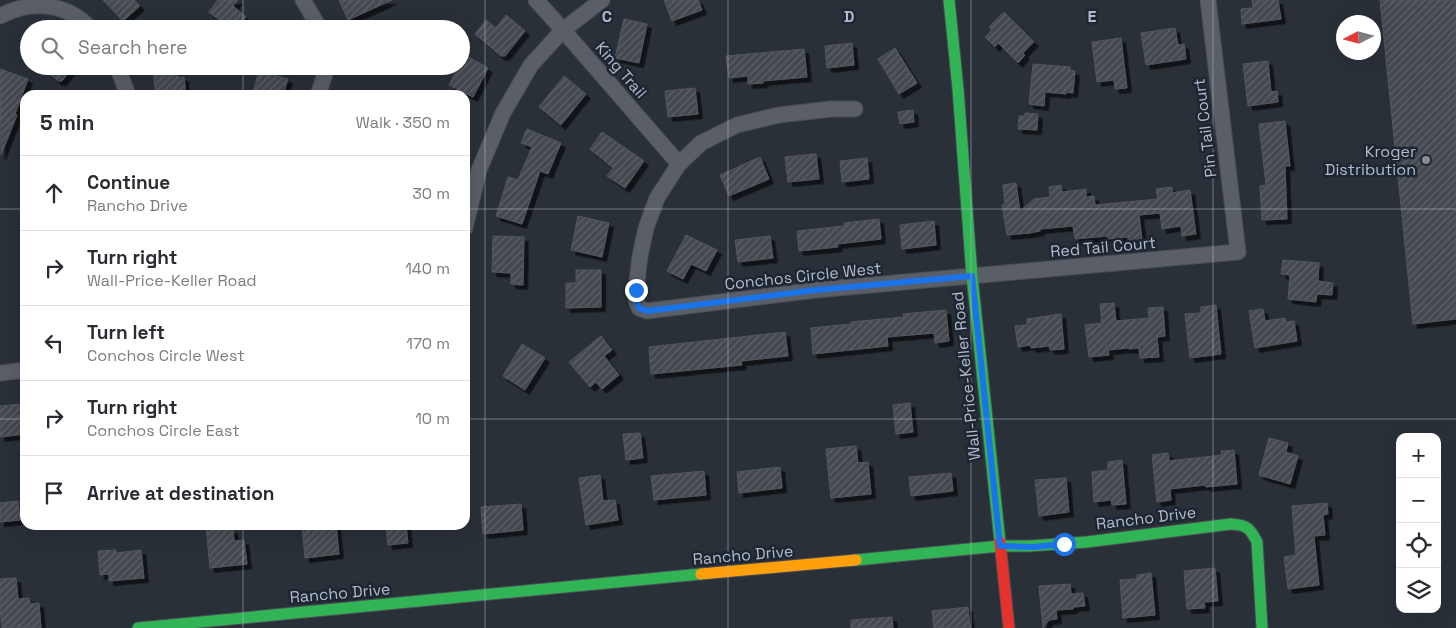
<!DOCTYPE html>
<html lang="en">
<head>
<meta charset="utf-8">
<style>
	:root { --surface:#fff; --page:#f2f2f3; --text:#2b2b33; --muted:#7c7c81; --line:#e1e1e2 }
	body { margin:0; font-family:"Space Grotesk",sans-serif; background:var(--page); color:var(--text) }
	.controls { position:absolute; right:15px; bottom:15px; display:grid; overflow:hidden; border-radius:10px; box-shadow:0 5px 20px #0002 }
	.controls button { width:45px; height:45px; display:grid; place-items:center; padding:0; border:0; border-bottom:1px solid var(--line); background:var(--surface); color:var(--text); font:25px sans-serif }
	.compass { position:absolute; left:1336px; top:15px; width:45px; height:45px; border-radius:50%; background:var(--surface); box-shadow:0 5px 20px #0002; rotate:264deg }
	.stop { position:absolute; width:15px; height:15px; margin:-11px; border:4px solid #1a73e8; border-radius:50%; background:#fff }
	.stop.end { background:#1a73e8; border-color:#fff; box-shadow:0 1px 5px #0008 }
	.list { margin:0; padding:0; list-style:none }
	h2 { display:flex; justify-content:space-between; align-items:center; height:65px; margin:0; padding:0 20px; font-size:21px }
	h2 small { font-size:16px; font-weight:400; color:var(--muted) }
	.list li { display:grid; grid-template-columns:32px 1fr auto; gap:15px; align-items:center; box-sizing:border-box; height:75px; padding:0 20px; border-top:1px solid var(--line) }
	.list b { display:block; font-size:19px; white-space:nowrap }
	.list p { margin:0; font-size:16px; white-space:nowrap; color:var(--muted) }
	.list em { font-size:16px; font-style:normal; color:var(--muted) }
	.icon { flex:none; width:28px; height:28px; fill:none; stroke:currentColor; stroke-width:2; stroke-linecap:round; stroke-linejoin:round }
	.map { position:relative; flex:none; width:1456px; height:628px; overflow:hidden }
	.search { position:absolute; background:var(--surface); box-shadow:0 5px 20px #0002; left:20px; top:20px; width:450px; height:55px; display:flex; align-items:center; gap:12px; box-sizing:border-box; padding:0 18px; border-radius:28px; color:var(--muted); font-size:19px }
	.panel { position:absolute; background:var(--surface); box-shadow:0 5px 20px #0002; left:20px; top:90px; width:450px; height:440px; border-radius:15px }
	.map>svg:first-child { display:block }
	.building { fill:url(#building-hatch); stroke:#52575f; filter:url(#shadow) }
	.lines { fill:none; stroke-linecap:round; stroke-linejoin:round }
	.street-casing { stroke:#484c53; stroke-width:17 }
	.fast-casing { stroke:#484c53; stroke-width:13 }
	.slow-casing { stroke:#484c53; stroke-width:13 }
	.jam-casing { stroke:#484c53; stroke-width:13 }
	.street { stroke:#5a5e66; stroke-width:15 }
	.fast { stroke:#30b455; stroke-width:11 }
	.slow { stroke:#ff9f0a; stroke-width:11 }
	.jam { stroke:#e5322d; stroke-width:11 }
	.route { stroke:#1a73e8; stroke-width:6 }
	.grid { fill:none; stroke:#b4bcc9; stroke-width:1; stroke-opacity:0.55 }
	.poi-dot { fill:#848b96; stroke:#1d2633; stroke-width:2 }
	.labels { text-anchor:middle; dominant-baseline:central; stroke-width:5; stroke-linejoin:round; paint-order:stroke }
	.street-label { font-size:16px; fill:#b4bcc9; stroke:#1d2633 }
	.poi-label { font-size:16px; fill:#b4bcc9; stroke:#1d2633; text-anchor:end }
	.grid-label { font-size:16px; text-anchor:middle; font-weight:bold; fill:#b4bcc9; stroke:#1d2633; stroke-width:5; stroke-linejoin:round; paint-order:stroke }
</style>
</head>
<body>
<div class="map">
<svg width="1456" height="628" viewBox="0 0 1456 628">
	<defs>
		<pattern id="building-hatch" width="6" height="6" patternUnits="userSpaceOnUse" patternTransform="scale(1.25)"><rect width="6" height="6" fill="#444950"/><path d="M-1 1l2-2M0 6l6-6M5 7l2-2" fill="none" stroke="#5d6168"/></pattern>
		<filter id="shadow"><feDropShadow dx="4.5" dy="4.5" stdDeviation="0" flood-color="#0009"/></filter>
	</defs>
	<rect width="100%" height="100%" fill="#2a3038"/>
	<g class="building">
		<path d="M103 0H134L140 6 123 21Z"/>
		<path d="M218 0H238L233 6 246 17 237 29H219L223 23 209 12Z"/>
		<path d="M339 0H392L348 20Z"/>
		<path d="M664 0H698L702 10 672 21Z"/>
		<path d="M1252 0H1278L1281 19 1242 24 1241 9 1253 8Z"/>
		<path d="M1380 0H1456V319L1413 324Z"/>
		<path d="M1004 12 1034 42 1023 53 1025 55 1018 63 998 43 995 47 985 37 992 30 989 27Z"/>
		<path d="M506 15 525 31 505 56H501L475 34 486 20 496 28Z"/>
		<path d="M624 19 647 24 639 63 615 58Z"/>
		<path d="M1175 28 1178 45 1184 44 1186 59 1146 65 1141 33Z"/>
		<path d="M1121 38 1127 88 1115 89 1114 80 1097 82 1092 42Z"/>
		<path d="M852 43 854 65 827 68 825 46Z"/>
		<path d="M895 48 917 83 899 94 878 59Z"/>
		<path d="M804 49 807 77 763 81V83L748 84V76L729 78 726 56Z"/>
		<path d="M465 55 488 68 473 97 449 85 459 66H461V62Z"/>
		<path d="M1268 61 1271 92 1277 91 1278 102 1248 106 1243 64Z"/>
		<path d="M1033 64 1070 67V70L1075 71 1073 93 1066 92V94L1045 92 1044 106 1029 104Z"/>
		<path d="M40 66H74L62 81H58Z"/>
		<path d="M177 68 178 77H184L186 95H156L153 70Z"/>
		<path d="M0 69 28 79 15 114 17 115 1 155Z"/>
		<path d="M259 71 288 79 283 95H252Z"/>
		<path d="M564 76 586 94 561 125 539 107Z"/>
		<path d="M695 88 698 114 668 117 665 91Z"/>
		<path d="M913 110 914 122 900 124 898 112Z"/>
		<path d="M1025 113 1038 114 1037 130 1018 129 1019 116H1025Z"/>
		<path d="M1285 121 1290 166H1285L1287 219 1262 220 1260 186 1266 185 1259 124Z"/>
		<path d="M527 129 561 143 548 174 540 171 522 224 496 216 508 177 518 180 532 147 521 143Z"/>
		<path d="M602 132 644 161 625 188 607 176 613 168 590 149Z"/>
		<path d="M816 154 819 179 788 182 785 157Z"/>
		<path d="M760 157 769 179 729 196 720 175Z"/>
		<path d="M867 158 869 179 842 182 840 161Z"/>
		<path d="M1016 183 1020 211 1034 199 1050 197 1049 187 1061 185 1062 192 1086 189V197L1094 196 1095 205 1158 199 1156 189 1172 187V193L1190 190 1196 234 1182 236 1181 226 1162 229 1160 213 1139 215 1142 240 1128 241V237L1108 239V236L1075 239 1073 226 1040 229V231L1030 233 1007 235 1002 205H1005L1003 185Z"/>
		<path d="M578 216 609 223 602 257 571 250Z"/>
		<path d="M879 219 881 239 837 244 838 247 799 251 797 231 844 226V223Z"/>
		<path d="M934 221 936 245 902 249 900 225Z"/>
		<path d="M686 235 717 250 706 271 691 264 683 279 667 271Z"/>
		<path d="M493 236 524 237 523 285 511 284V273L492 272Z"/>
		<path d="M770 236 773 258 738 262 735 240Z"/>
		<path d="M1283 260 1319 263 1318 281 1333 283 1332 295 1317 294 1316 302 1288 299 1290 275 1281 274Z"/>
		<path d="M576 270H601V307L566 308V283H576Z"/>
		<path d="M1114 303 1116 321 1149 318 1148 308 1163 307 1165 336 1157 337 1159 357 1140 358 1139 348 1129 349 1128 348 1108 350 1109 355 1089 357 1085 325 1102 323 1100 304Z"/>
		<path d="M1216 305 1221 354 1190 358 1185 314 1201 313V307Z"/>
		<path d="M1263 309 1265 321 1285 318 1286 322 1294 321 1297 341 1255 348 1249 311Z"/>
		<path d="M946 310 949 341 935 343 934 333 887 337 888 346 813 354 811 328 851 324V322L904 317 903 314Z"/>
		<path d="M1061 314 1064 349 1050 350 1049 346 1031 348V345L1018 347 1015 326 1027 325V319Z"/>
		<path d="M785 332 788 356 741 361 742 365 651 374 649 347Z"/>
		<path d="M601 336 612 350 604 356 619 375 602 389 596 382 590 387 569 362Z"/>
		<path d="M522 344 545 358 525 390 503 376Z"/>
		<path d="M910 403 913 432 896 434 893 405Z"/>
		<path d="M22 404 25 434 0 437V406Z"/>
		<path d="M640 433 643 458 626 460 623 434Z"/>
		<path d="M1269 438 1288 443 1286 452 1298 456 1290 484 1259 475Z"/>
		<path d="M856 446 858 463 868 462 871 494 831 498 826 449Z"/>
		<path d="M1234 450 1237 484 1206 487 1205 485 1170 489 1171 500 1157 502 1152 455 1168 453 1169 461 1222 455 1221 451Z"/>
		<path d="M1122 460 1126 504 1112 505 1111 500 1094 502 1092 472 1108 470V462Z"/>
		<path d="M780 467 782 488 739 493 737 472Z"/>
		<path d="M704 471 706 495 654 500 651 476Z"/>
		<path d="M951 473 953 491 911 496 909 477Z"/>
		<path d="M600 475 603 501 615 500 618 520 586 525 579 478Z"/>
		<path d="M1066 478 1069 512 1039 516 1035 480Z"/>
		<path d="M18 501 20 520 0 522V503Z"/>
		<path d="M1327 503 1328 514 1323 515 1325 535 1314 536 1319 585 1288 589 1284 557 1296 555 1292 506Z"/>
		<path d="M521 504 523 530 483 534 481 507Z"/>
		<path d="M206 525H220L221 530 233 529 234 541 244 540 247 564 210 568Z"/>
		<path d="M302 525H336L339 554 305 558Z"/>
		<path d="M386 525H406L408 543 388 545Z"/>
		<path d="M116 550V553L141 550 144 578 109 581V574L100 575 98 551Z"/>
		<path d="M1215 568 1218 601 1204 602 1205 608 1187 609 1184 571Z"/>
		<path d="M1151 573 1155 615 1123 618 1120 580 1137 579V575Z"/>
		<path d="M16 578 18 599 29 598 30 604 39 603 41 628H2L0 607V579Z"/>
		<path d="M1070 584 1071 594 1083 593 1085 606 1073 607V609L1056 610 1057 619 1049 620 1043 628 1039 586Z"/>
		<path d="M968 607 970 628H934L932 611Z"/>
		<path d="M892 617 893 628H851V620Z"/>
	</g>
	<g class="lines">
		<defs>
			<g id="street">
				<path d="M303 0 320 29"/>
				<path d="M536 0 563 30 679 164"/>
				<path d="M0 16C31 0 66 2 91 29"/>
				<path d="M117 66 128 95"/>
				<path d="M318 95 326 71V66"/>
				<path d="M855 109H831L779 115 737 125 701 143 679 164 657 198 646 228 640 256 636 290V300L639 308 647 311 816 290 1238 252 1208 0"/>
				<path d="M465 228 479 170 503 113 531 65 563 30 602 0"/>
				<path d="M0 373 25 370"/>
			</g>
			<g id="fast">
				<path d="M949 0 958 89 972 276 1000 542"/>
				<path d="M856 560 1000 546H1029L1087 542 1231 524C1247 525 1250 528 1257 542L1262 628"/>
				<path d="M138 628 701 574"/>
			</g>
			<path id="slow" d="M701 574 856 560"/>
			<path id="jam" d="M1000 542 1009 628"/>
		</defs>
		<use href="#street" class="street-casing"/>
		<use href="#fast" class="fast-casing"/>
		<use href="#slow" class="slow-casing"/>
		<use href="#jam" class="jam-casing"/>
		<use href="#street" class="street"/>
		<use href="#fast" class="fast"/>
		<use href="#slow" class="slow"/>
		<use href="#jam" class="jam"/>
	</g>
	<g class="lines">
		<path class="route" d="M636 290V300L639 308 647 311 816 290 972 276 1000 546 1033 547 1064 544"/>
	</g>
	<path class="grid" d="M243 0V29M485 0V628M728 0V628M971 0V628M1213 0V628M243 66V95M0 209H25M465 209H1456M0 419H25M465 419H1456M243 525V628"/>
	<circle class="poi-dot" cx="1426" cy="160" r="5"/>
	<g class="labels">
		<g class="street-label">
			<text transform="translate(621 70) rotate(49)">King Trail</text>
			<text transform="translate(1205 128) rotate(-97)">Pin Tail Court</text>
			<text transform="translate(1103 247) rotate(-5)">Red Tail Court</text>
			<text transform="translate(803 276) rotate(-6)">Conchos Circle West</text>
			<text transform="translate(966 376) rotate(-96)">Wall-Price-Keller Road</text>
			<text transform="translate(1146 518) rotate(-7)">Rancho Drive</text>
			<text transform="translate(743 555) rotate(-5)">Rancho Drive</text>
			<text transform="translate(340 593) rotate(-5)">Rancho Drive</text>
		</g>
		<g class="poi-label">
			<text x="1416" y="151">Kroger<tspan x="1416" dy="18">Distribution</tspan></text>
		</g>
	</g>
	<g class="grid-label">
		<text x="607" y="22">C</text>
		<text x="849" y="22">D</text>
		<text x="1092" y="22">E</text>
	</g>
</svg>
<div class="controls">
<button>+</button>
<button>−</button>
<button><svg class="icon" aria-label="locate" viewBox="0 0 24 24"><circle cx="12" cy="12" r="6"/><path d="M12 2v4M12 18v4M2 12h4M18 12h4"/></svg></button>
<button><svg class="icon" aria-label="layers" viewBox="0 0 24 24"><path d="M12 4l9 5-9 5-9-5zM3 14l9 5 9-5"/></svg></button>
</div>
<svg class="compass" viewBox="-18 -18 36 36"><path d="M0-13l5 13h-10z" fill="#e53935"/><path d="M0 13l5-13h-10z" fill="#7c7c81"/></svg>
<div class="stop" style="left:1064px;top:544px"></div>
<div class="stop end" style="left:636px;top:290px"></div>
<div class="search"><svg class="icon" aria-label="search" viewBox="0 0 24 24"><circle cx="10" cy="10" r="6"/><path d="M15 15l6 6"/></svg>Search here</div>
<section class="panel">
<h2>5 min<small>Walk · 350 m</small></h2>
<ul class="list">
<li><svg class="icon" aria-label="ahead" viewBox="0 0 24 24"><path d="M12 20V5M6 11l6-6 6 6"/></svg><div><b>Continue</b><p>Rancho Drive</p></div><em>30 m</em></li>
<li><svg class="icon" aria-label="right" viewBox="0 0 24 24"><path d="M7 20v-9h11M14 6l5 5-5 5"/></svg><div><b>Turn right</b><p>Wall-Price-Keller Road</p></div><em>140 m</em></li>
<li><svg class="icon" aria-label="left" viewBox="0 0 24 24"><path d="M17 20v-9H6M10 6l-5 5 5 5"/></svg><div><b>Turn left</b><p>Conchos Circle West</p></div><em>170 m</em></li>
<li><svg class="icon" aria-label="right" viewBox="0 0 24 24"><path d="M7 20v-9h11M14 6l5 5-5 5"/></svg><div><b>Turn right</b><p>Conchos Circle East</p></div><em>10 m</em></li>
<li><svg class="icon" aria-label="arrive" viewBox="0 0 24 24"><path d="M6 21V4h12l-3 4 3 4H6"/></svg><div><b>Arrive at destination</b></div></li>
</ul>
</section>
</div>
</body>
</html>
